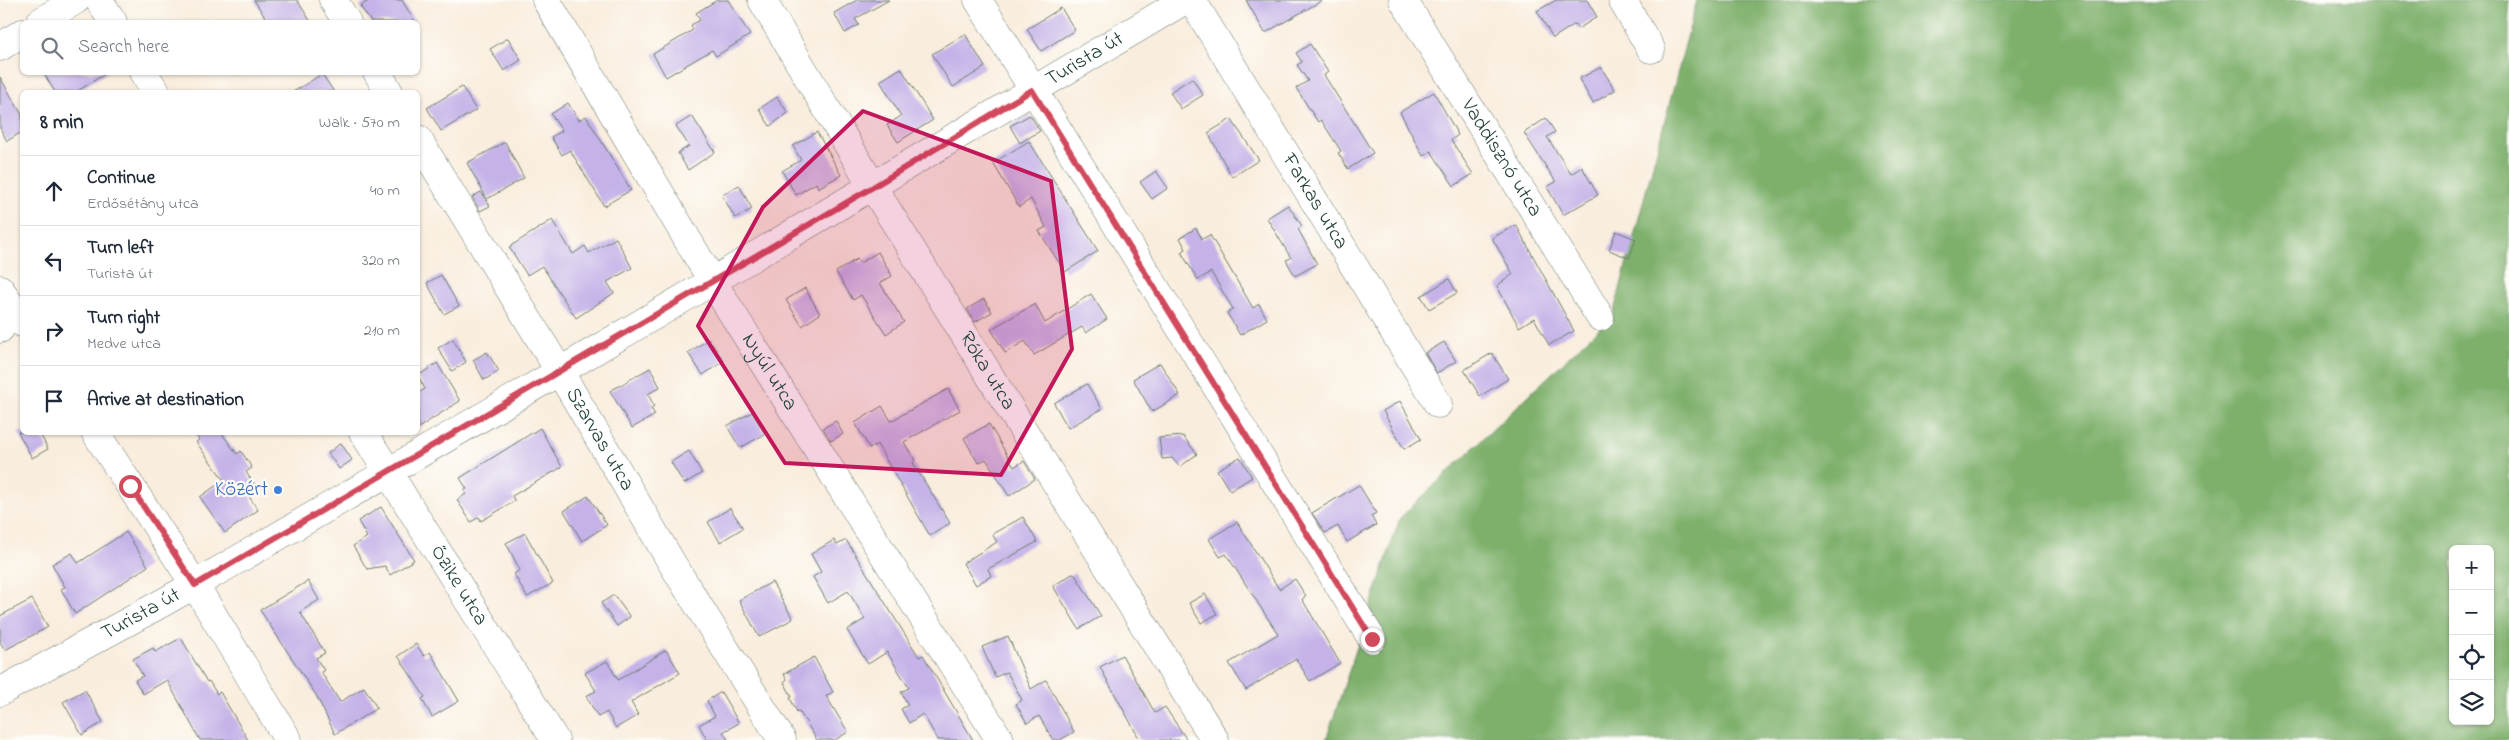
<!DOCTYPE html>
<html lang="en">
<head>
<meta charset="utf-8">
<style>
	:root { --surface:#fff; --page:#f6f6f7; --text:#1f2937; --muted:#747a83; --line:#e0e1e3 }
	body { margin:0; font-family:"Indie Flower",sans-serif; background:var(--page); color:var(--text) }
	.controls { position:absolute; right:15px; bottom:15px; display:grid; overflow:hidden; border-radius:8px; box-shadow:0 1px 4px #0004 }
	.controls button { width:45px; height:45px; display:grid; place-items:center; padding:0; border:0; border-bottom:1px solid var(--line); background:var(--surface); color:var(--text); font:25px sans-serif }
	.stop { position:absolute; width:15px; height:15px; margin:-11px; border:4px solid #d1495b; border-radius:50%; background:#fff }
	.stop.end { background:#d1495b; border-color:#fff; box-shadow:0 1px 5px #0008 }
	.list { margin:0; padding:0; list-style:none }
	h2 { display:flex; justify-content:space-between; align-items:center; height:65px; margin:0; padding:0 20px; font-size:21px }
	h2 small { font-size:16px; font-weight:400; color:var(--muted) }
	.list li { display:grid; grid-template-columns:32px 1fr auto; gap:15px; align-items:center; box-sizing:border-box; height:70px; padding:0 20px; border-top:1px solid var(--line) }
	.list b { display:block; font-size:19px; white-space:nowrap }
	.list p { margin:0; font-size:16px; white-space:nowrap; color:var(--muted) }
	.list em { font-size:16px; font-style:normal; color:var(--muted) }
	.icon { flex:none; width:28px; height:28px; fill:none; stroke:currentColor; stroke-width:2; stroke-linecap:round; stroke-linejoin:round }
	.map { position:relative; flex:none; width:2509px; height:740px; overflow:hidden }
	.search { position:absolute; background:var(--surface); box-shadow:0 1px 4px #0004; left:20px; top:20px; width:400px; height:55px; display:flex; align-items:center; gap:12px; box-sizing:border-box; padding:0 18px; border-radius:8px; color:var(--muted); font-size:19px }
	.panel { position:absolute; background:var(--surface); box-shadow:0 1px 4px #0004; left:20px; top:90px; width:400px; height:345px; border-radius:8px }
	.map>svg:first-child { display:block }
	.forest { fill:#7eb06c; stroke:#4e7650; fill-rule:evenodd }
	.building { fill:#c4b2e8 }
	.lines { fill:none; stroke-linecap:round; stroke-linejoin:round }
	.minor-casing { stroke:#6b7b6f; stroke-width:29 }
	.minor { stroke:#fff; stroke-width:28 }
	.route { stroke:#d1495b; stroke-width:6 }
	.marked { fill:#c2185b; fill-opacity:0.2; stroke:#c2185b; stroke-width:4; stroke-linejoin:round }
	.shop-dot { fill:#3f7fe0; stroke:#fdfcf7; stroke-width:2 }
	.labels { text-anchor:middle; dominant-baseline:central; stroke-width:4.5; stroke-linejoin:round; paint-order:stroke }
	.street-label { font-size:21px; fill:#1f3d34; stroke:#fdfcf7 }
	.shop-label { font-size:21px; fill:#366cbe; stroke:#fdfcf7; text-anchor:end }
</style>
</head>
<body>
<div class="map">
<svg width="2509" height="740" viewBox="0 0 2509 740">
	<rect width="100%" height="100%" fill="#fdfcf7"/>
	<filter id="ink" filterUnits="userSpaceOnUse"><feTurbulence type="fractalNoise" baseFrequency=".02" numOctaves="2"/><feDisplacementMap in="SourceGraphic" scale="10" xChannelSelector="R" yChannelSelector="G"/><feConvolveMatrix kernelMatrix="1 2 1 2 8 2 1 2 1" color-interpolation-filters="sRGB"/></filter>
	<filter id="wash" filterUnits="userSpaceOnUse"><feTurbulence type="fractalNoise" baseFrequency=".0096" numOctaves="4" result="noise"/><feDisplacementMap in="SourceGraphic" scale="20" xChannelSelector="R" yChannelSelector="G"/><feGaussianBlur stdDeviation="1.12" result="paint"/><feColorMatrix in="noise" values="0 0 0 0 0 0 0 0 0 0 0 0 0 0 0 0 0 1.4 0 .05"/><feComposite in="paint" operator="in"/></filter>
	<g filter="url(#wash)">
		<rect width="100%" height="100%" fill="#f9eddd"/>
		<path class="forest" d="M1697 0H2509V740H1326L1400 518 1613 315ZM2453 549H2490V721H2453Z"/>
		<g id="blocks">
			<g class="building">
				<path d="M254 0H297L311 22H268Z"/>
				<path d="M370 0H402L415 22H371L360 6Z"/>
				<path d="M717 0H728L750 35 716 56 712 50 666 77 653 54 693 30 691 25 700 20 696 13Z"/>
				<path d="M857 0H889L855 19 859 25 845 33 834 13Z"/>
				<path d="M1246 0H1323L1265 33Z"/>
				<path d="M1556 0H1587L1597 17 1578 29 1575 24 1553 38 1537 11Z"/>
				<path d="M1061 8 1075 30 1041 51 1027 29Z"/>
				<path d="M965 34 985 67 953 87 932 54Z"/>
				<path d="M508 38 521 60 504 71 490 49Z"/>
				<path d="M1310 44 1328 72 1324 75 1373 153 1348 169 1338 153 1341 151 1321 120 1318 122 1296 88 1308 81 1297 65 1302 62 1296 53Z"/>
				<path d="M1601 67 1615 90 1593 103 1579 79Z"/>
				<path d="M901 68 933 120 898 142 887 125 901 116 880 81Z"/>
				<path d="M43 72H108L76 92H55Z"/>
				<path d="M322 74 334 92H293Z"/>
				<path d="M0 77 22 115V132L7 141 0 128Z"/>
				<path d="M1192 78 1203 95 1181 109 1170 92Z"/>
				<path d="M462 87 476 110 441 131 427 108Z"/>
				<path d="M1434 92 1458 135 1451 140 1473 174 1454 186 1431 151 1423 156 1400 112Z"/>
				<path d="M777 97 788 113 770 126 759 109Z"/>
				<path d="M568 103 579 120 586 116 631 190 604 206 570 150 562 155 551 137 562 131 551 114Z"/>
				<path d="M1030 115 1040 131 1020 143 1010 126Z"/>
				<path d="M692 116 715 152 688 170 678 153 689 146 676 126Z"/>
				<path d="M1546 118 1555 132 1547 137 1571 174 1582 167 1598 195 1563 215 1547 187 1556 182 1524 133Z"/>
				<path d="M1231 119 1259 160 1232 177 1208 133Z"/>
				<path d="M817 132 841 175 818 188 816 183 796 195 782 171 801 160 793 146Z"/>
				<path d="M1029 141 1098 251 1065 272 1039 231 1046 227 1031 199 1019 207 993 163Z"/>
				<path d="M505 142 524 178 487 199 467 163Z"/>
				<path d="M1156 171 1168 188 1152 199 1140 182Z"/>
				<path d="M739 185 752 209 735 218 722 195Z"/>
				<path d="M481 192 490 206 480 211 472 197Z"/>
				<path d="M1288 205 1302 226 1298 229 1317 264 1295 276 1286 260 1291 258 1267 218Z"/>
				<path d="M552 220 573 254 585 246 589 253 616 238 632 268 607 282 614 293 576 318 542 266 527 275 509 247Z"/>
				<path d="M1516 225 1574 331 1549 345 1534 318 1519 327 1497 286 1513 274 1492 238Z"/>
				<path d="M1196 228 1202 239 1210 235 1253 308 1259 304 1267 319 1240 335 1227 313 1233 309 1211 272 1198 280 1181 252 1186 249 1180 238Z"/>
				<path d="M1616 231 1636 239 1629 258 1609 250Z"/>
				<path d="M878 252 892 276 880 283 904 322 886 334 861 295 853 300 836 272 857 259 860 263Z"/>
				<path d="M441 275 459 306 444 314 427 283Z"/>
				<path d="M1449 279 1457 293 1429 309 1421 296Z"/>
				<path d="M805 288 820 314 802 326 786 300Z"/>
				<path d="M1091 294 1107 319 1086 333 1082 327 1034 355 1025 341 1005 353 991 329 1035 304 1045 323Z"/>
				<path d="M984 299 992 312 975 322 967 309Z"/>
				<path d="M453 339 466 362 452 371 438 348Z"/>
				<path d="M709 339 724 361 703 375 688 353Z"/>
				<path d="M1444 342 1456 361 1437 373 1425 353Z"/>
				<path d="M487 352 499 371 484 380 473 360Z"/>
				<path d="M1492 353 1508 379 1480 396 1464 370Z"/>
				<path d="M437 363 460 401 418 428V393L425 389 418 376Z"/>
				<path d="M1160 363 1180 395 1152 412 1133 379Z"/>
				<path d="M650 368 660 387 648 394 654 406 651 408 655 415 632 428 610 391Z"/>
				<path d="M1087 384 1102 409 1068 428 1054 403Z"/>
				<path d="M948 389 960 410 904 442 915 461 913 463 950 523 930 536 877 444 870 449 855 423 882 406 891 421Z"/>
				<path d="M1400 401 1421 439 1404 449 1383 411Z"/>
				<path d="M752 412 765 434 740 448 727 426Z"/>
				<path d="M836 421 843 434 831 441 823 428Z"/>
				<path d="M989 424 1014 467 1024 461 1035 479 1009 496 986 459 978 463 964 438Z"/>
				<path d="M540 428 562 467 512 496 515 501 481 521 479 517 471 522 457 500 466 494 464 491 467 489 460 478Z"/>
				<path d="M18 432H39L48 449 32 458Z"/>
				<path d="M194 432H221L237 454 241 451 252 468 246 472 256 487 247 493 258 510 225 533 200 497 224 480 196 442 199 440Z"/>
				<path d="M1183 436 1197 454 1180 467 1172 458 1162 459 1159 438Z"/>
				<path d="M341 443 352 460 339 469 328 453Z"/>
				<path d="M689 451 702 473 684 484 671 462Z"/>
				<path d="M1240 457 1252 477 1230 491 1217 470Z"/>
				<path d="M1359 485 1376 513 1371 516 1376 525 1347 542 1338 526 1325 533 1312 513Z"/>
				<path d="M588 496 607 525 582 541 564 511Z"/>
				<path d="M381 507 414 560 390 575 385 566 367 569 353 546 367 537 358 521Z"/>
				<path d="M730 508 743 528 720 542 708 522Z"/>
				<path d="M1023 517 1037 542 988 569 991 576 976 585 963 563 997 542 992 534Z"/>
				<path d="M1237 522 1279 589 1295 579 1306 596 1302 599 1340 663 1310 681 1296 659 1246 690 1229 663 1278 634 1226 554 1220 557 1209 539Z"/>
				<path d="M126 532 148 566 75 614 61 589 65 587 52 564 72 553 78 563Z"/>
				<path d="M525 533 553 583 527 597 514 574 520 570 506 543Z"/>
				<path d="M834 540 837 545 846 540 919 657 923 655 973 740H938L923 714 909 723 901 709 908 705 901 692 909 688 887 652 868 664 847 630 865 619 848 591 828 603 813 577 821 572 811 554Z"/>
				<path d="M1074 573 1101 616 1079 629 1053 586Z"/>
				<path d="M308 581 319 600 300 612 325 653 316 658 324 670 321 672 340 702 364 687 377 708 335 734 316 695 260 610Z"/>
				<path d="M772 582 793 619 759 637 739 600Z"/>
				<path d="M1205 594 1217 614 1201 623 1189 603Z"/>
				<path d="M614 595 630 617 617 626 601 603Z"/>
				<path d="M32 599 48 627 5 650 0 642V616Z"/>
				<path d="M1008 636 1031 689 1046 680 1074 732 1060 740H1053L1039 716 1027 723 1016 704 1022 700 1007 672 995 677 982 647Z"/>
				<path d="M181 638 207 682 209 681 217 694 220 692 248 740H200L167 680 143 694 135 680 143 676 133 659 153 648 155 652Z"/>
				<path d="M416 644 424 656 430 652 459 701 432 717 422 699 425 697 398 656Z"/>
				<path d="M666 650 680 673 631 702 638 715 616 728 607 712 598 717 586 696 596 691 585 673 607 661 618 680Z"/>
				<path d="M1122 655 1155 713 1165 707 1187 740H1140L1100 667Z"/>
				<path d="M814 657 833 692 826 696 848 732 835 740H817L799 711 797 712 790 698 792 697 784 682 787 679 784 674Z"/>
				<path d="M85 690 103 722 82 735 63 702Z"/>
				<path d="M721 692 739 723 723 732 728 740H707L699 725 715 716 707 701Z"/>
			</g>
		</g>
	</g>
	<g filter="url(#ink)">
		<use href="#blocks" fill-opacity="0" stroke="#6b7b6f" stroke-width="1"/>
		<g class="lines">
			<defs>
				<g id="minor">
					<path d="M99 0 113 22"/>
					<path d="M333 0 347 22"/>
					<path id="s1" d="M546 0 712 281 1000 740"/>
					<path id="s2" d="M762 0 873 187 1215 740"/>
					<path d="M978 0 1372 639"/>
					<path id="s3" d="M1192 0 1438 404"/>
					<path id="s4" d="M1403 0 1600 317"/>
					<path d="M1622 0 1651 49"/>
					<path d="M40 22 76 0"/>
					<path d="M0 47 22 33"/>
					<path d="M143 72 156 92"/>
					<path d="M377 72 389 92"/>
					<path id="s5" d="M418 139 560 372 673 565 782 740"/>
					<path d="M0 289 22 323"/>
					<path d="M0 329 5 296"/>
					<path d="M95 432 195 585 288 740"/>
					<path id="s6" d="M363 432 555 740"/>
					<path id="s7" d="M0 692C66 654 134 620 199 582 530 391 857 195 1185 0"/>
				</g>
			</defs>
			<use href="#minor" class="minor-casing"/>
			<use href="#minor" class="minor"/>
		</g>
	</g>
	<g class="lines" filter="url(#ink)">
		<path class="route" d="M130 486 195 585 873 187 1032 90 1372 639"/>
	</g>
	<path class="marked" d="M863 111 1051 181 1072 349 1001 475 785 463 698 326 763 207Z"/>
	<circle class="shop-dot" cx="278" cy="490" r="5"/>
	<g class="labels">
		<g class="street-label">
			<text stroke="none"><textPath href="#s7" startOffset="1256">Turista út</textPath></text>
			<text stroke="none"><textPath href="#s4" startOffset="186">Vaddisznó utca</textPath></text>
			<text stroke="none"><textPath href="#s3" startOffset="236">Farkas utca</textPath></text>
			<text stroke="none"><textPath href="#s2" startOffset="434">Róka utca</textPath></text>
			<text stroke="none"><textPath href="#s1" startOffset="434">Nyúl utca</textPath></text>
			<text stroke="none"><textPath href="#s5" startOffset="351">Szarvas utca</textPath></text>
			<text stroke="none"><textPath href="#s6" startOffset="181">Őzike utca</textPath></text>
			<text stroke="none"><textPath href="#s7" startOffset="161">Turista út</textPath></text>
		</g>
		<g class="shop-label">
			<text x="268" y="490">Közért</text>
		</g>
	</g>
</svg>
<div class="controls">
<button>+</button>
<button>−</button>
<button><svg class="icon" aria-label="locate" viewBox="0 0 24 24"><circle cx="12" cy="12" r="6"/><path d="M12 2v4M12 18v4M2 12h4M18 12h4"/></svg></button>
<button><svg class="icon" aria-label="layers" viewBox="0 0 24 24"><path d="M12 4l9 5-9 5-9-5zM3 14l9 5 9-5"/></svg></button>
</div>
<div class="stop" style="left:130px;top:486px"></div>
<div class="stop end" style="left:1372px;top:639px"></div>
<div class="search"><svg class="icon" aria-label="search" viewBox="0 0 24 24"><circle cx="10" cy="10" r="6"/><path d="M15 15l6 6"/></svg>Search here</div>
<section class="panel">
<h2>8 min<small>Walk · 570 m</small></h2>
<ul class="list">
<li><svg class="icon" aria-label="ahead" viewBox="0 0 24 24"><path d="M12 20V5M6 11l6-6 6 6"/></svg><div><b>Continue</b><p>Erdősétány utca</p></div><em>40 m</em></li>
<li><svg class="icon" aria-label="left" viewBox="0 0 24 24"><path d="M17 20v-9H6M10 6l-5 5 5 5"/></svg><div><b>Turn left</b><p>Turista út</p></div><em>320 m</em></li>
<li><svg class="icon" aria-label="right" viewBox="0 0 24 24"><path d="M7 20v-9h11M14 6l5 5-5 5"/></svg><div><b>Turn right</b><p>Medve utca</p></div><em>210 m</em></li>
<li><svg class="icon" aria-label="arrive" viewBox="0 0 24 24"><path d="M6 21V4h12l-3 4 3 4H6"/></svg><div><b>Arrive at destination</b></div></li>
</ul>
</section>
</div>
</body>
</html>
